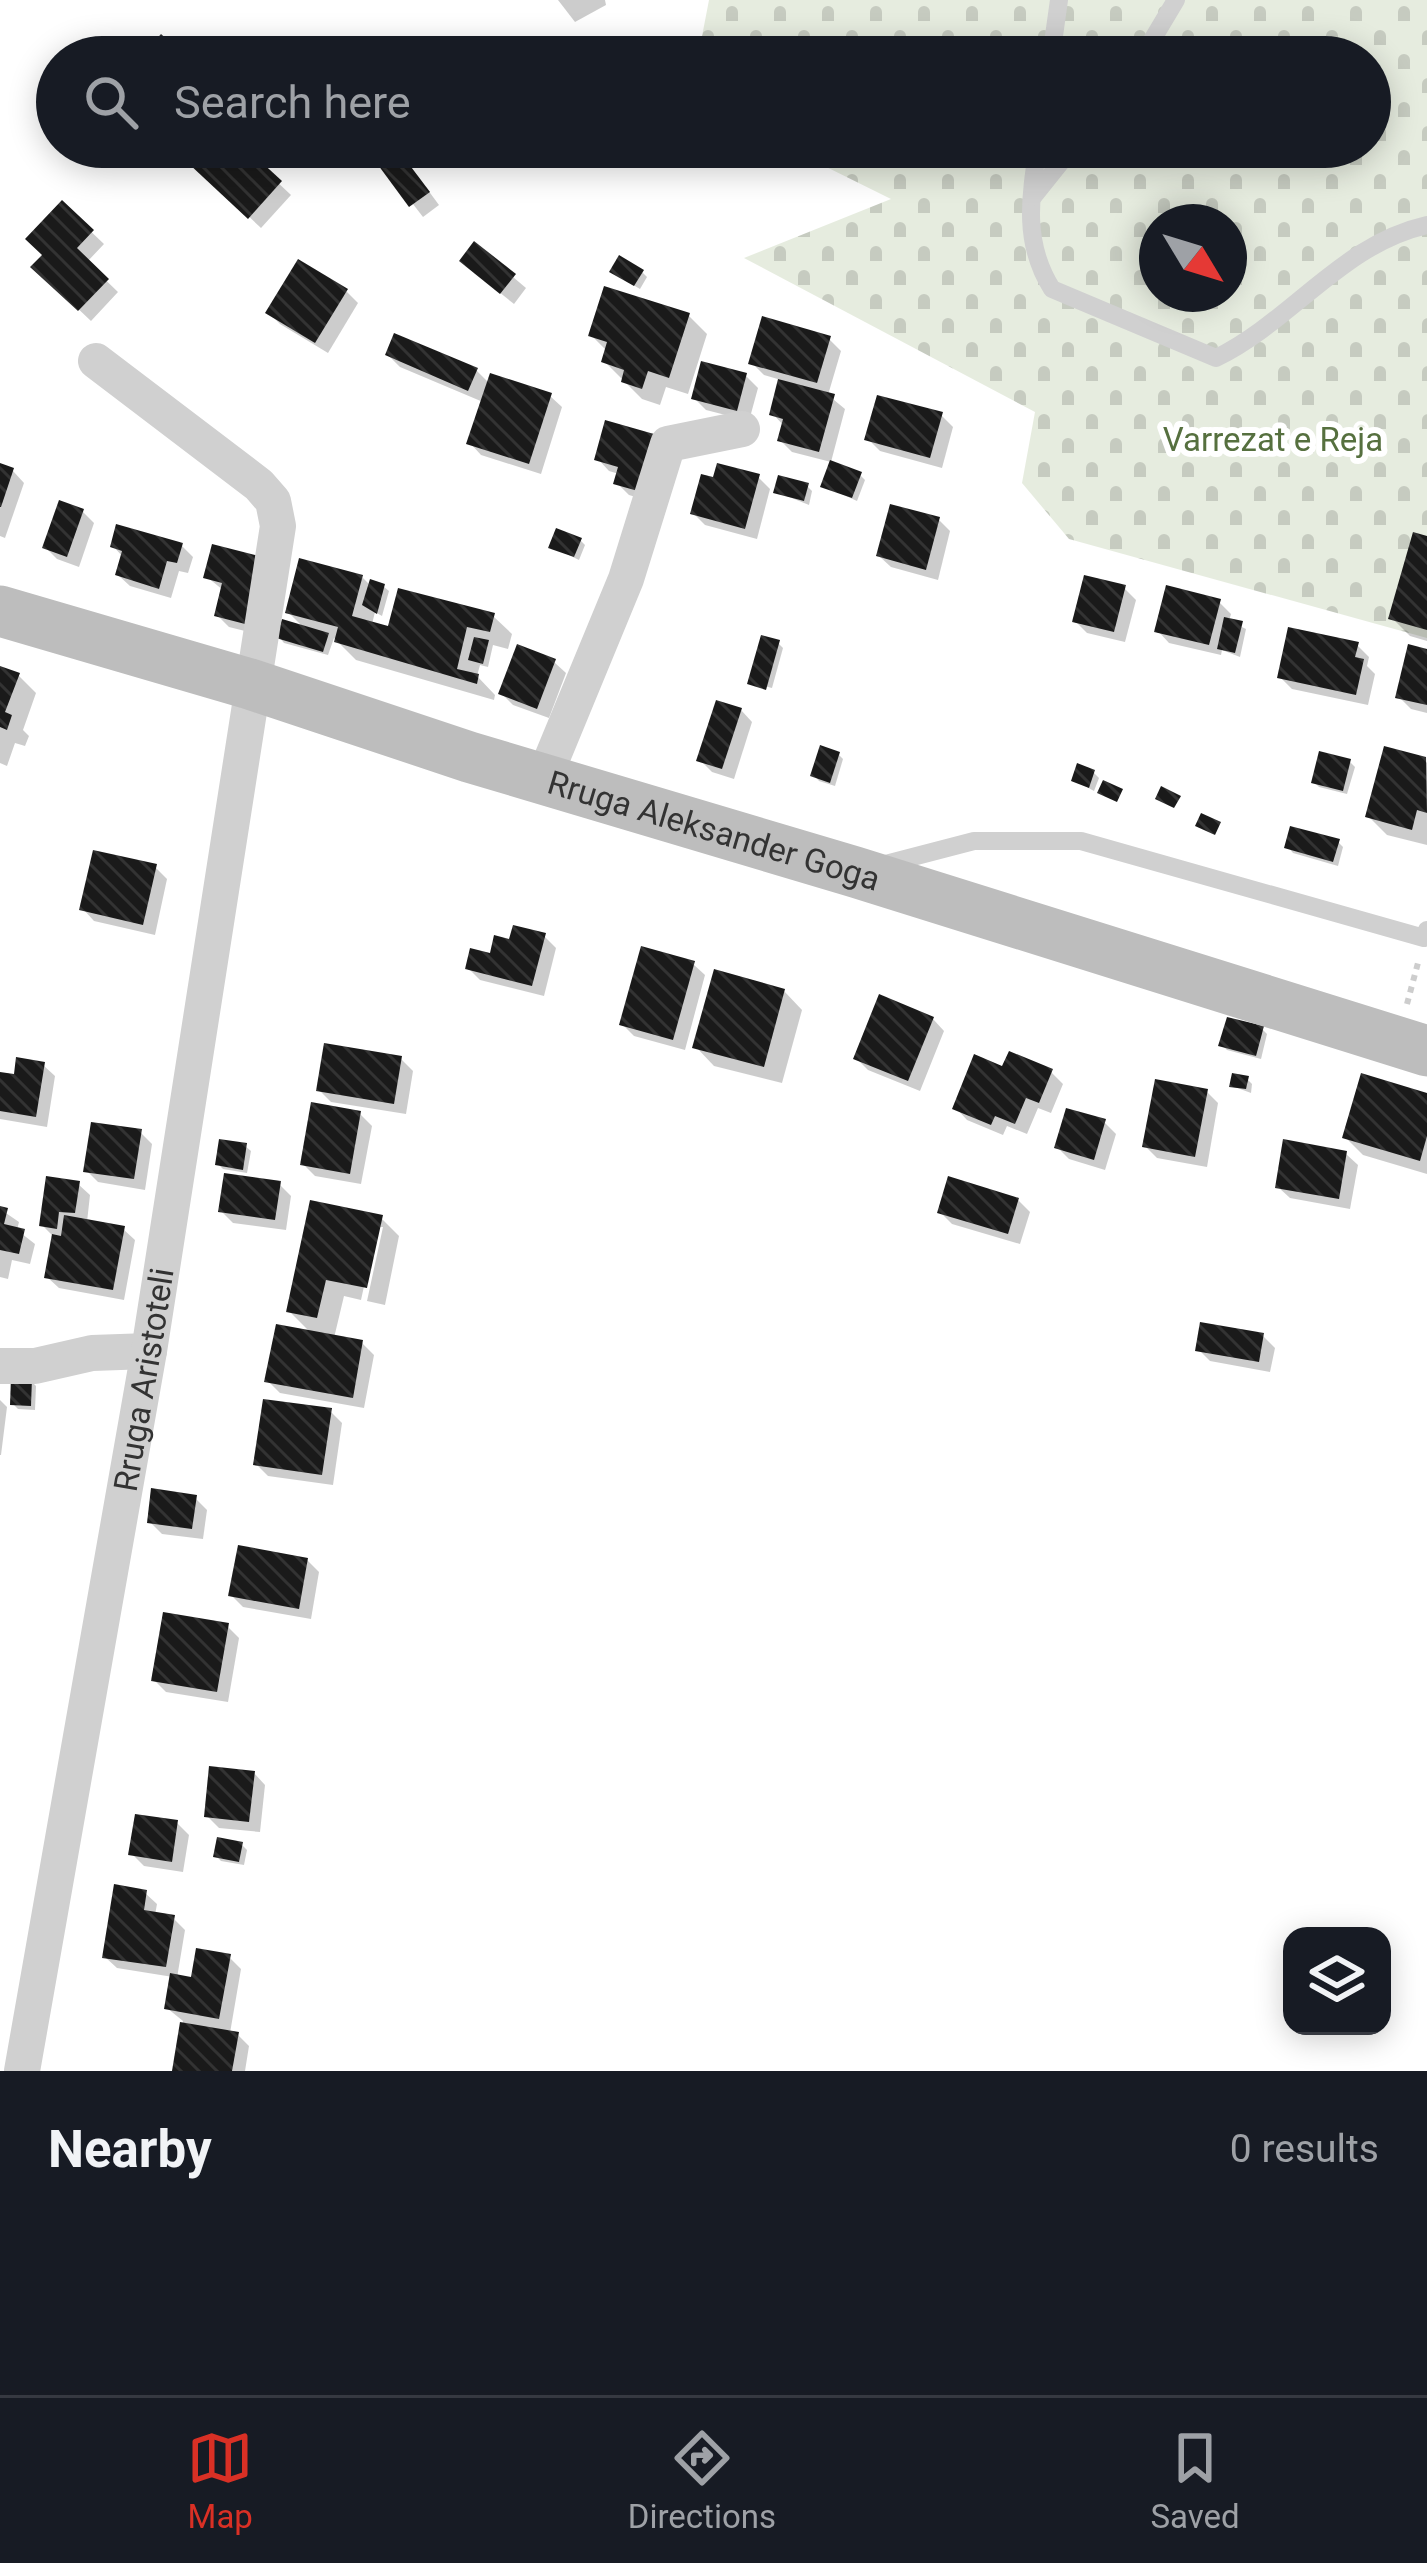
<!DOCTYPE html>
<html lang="en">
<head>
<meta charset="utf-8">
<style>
	:root { --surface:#171b24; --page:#20242c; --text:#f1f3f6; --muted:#9ea1a6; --line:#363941; --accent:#d93025 }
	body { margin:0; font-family:Roboto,sans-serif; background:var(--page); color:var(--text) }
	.controls { position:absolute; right:36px; bottom:36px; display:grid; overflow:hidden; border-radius:24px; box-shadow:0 6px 30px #0003 }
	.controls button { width:108px; height:108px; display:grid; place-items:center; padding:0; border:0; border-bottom:3px solid var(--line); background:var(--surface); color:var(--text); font:60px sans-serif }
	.compass { position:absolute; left:1139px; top:204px; width:108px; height:108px; border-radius:50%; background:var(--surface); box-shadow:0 6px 30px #0003; rotate:128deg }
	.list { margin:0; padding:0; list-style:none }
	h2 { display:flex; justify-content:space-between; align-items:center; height:156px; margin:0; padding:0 48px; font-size:51px }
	h2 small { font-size:39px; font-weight:400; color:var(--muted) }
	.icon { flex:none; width:66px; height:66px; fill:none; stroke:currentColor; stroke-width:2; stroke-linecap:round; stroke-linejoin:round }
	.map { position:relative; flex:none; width:1427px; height:2071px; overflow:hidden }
	.search { position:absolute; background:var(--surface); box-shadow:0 6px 30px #0003; left:36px; right:36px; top:36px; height:132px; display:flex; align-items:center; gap:30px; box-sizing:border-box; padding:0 42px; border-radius:66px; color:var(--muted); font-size:45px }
	.sheet { height:324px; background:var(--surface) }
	nav { display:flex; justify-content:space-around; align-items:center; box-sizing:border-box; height:168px; border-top:3px solid var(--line); background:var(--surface); font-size:33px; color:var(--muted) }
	nav a { display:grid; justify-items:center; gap:6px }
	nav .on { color:var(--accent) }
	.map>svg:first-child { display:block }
	.cemetery { fill:url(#cemetery-stones); fill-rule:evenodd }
	.shadow { fill:#0003 }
	.building { fill:url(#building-back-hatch) }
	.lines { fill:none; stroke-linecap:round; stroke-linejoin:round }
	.path { stroke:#cdcdcd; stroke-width:6; stroke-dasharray:6 6; stroke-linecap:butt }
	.service { stroke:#d0d0d0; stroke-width:18 }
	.minor { stroke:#d0d0d0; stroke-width:36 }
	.secondary { stroke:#bdbdbd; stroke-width:51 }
	.labels { text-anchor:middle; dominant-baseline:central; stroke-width:12; stroke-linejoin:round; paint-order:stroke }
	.park-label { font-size:33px; fill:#56703f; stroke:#fff }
	.street-label { font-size:33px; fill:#333; stroke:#fff }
</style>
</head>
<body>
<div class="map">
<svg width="1427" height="2071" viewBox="0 0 1427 2071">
	<defs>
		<pattern id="cemetery-stones" width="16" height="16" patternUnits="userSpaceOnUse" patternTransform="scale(3)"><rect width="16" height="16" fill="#e6ecdf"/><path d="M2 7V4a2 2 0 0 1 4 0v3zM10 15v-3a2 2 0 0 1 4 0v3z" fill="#c6cbc0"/></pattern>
		<pattern id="building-back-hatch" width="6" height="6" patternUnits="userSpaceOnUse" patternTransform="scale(3)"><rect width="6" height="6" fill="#1a1a1a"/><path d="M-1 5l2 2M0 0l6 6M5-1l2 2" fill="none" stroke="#333"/></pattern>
	</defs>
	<rect width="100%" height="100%" fill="#fff"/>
	<path class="cemetery" d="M709 0H1427V638L1069 539 1022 483 1035 412 744 258 891 199 786 147H1370V57H698ZM1157 222H1229V294H1157Z"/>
	<g class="shadow">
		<path d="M558 0H605L606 5 575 22Z"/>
		<path d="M57 69V87L45 75Z"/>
		<path d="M207 147H240L291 195 261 228 192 163Z"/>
		<path d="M385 147H394L402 155 439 205 423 217 375 155Z"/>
		<path d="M62 204 104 244 87 262 118 292 91 321 34 267 45 255Z"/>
		<path d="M475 245 526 288 514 304 474 272Z"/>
		<path d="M642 272 647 277 640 289 618 276Z"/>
		<path d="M346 291 358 303 328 353 280 324 268 312Z"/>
		<path d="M689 316 707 334 688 394 666 387 660 405 642 399 604 361 607 351 592 336Z"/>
		<path d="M829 339 841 351 828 395 845 409 831 462 792 452 780 440 784 426 773 414 781 380 764 375 752 363Z"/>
		<path d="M388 355 476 370 489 383 550 396 562 407 541 474 481 455 470 443 483 402 400 367Z"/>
		<path d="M746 376 758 388 749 421 706 410 694 398Z"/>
		<path d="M941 415 953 427 942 468 880 451 868 439Z"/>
		<path d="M608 424 649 501 629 495 617 483 619 474 609 471 598 459Z"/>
		<path d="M0 466 13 471 24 483 5 538 0 536Z"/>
		<path d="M860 475 865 480 857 501 824 486Z"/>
		<path d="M758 477 770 489 757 539 705 525 693 513Z"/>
		<path d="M807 486 812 491 809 505 777 492Z"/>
		<path d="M82 511 94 523 79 567 57 559 45 547Z"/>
		<path d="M938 519 950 531 938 580 891 567 879 556Z"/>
		<path d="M1427 539V641L1410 636 1392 618Z"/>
		<path d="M580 540 585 545 579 560 552 547Z"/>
		<path d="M181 545 193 557 188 573 179 571 171 598 130 586 118 575 123 557 113 546Z"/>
		<path d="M214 547 261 635 229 627 217 615 223 590 207 577Z"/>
		<path d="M362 577 371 586H383L389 591 382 616 375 612 372 624 391 629 493 616 512 634 508 649 493 645 488 667 480 665 477 676 495 695 494 700 356 660 334 638 328 655 284 643 279 637 305 629 288 612Z"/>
		<path d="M1124 588 1136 600 1125 642 1087 633 1075 621Z"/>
		<path d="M1219 602 1231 614 1229 621 1246 629 1240 657 1222 650 1221 655 1169 643 1158 631Z"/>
		<path d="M778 643 783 648 772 688 752 683Z"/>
		<path d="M1357 645 1369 657 1367 666 1375 674 1368 705 1292 689 1280 677Z"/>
		<path d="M1427 652V713L1411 709 1399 697Z"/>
		<path d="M554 662 566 673 549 718 513 705 501 693Z"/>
		<path d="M0 669 18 675 36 693 23 730 29 736 25 746 15 743 7 766 0 763Z"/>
		<path d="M741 710 752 722 734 779 712 772 700 760Z"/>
		<path d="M838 754 843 759 835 786 819 781 814 775Z"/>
		<path d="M1424 760 1427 763V845L1387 835 1368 816Z"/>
		<path d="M1350 762 1355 767 1347 794 1319 787 1314 782Z"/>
		<path d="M1094 773 1099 778 1094 791 1074 780Z"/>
		<path d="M1338 842 1343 847 1338 866 1293 853 1288 847Z"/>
		<path d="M155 867 167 879 155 935 94 921 83 909Z"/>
		<path d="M544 936 556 948 544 996 480 980 468 968 511 943Z"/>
		<path d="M693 964 705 975 685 1050 634 1036 622 1024Z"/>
		<path d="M784 991 802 1010 782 1083 714 1066 696 1047Z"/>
		<path d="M933 1019 944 1031 920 1091 868 1070 856 1058Z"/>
		<path d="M1262 1029 1267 1034 1261 1059 1227 1050 1222 1045Z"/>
		<path d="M401 1059 413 1071 406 1114 331 1102 319 1090Z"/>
		<path d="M43 1065 55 1076 47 1127 0 1119V1075L16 1077Z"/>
		<path d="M1004 1070 1051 1072 1063 1084 1051 1113 1038 1108 1027 1134 1007 1126 1003 1135 967 1120 956 1108Z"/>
		<path d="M1247 1079 1252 1084 1251 1093 1232 1086Z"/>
		<path d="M1206 1091 1218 1103 1207 1167 1157 1158 1145 1146Z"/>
		<path d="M1427 1096V1174L1363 1155 1345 1137Z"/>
		<path d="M360 1114 372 1126 361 1184 315 1176 303 1164Z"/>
		<path d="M1104 1122 1116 1134 1105 1170 1069 1159 1057 1147Z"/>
		<path d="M140 1132 152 1144 145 1190 98 1182 86 1170Z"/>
		<path d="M245 1146 251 1151 247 1173 223 1169 218 1164Z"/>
		<path d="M1346 1154 1358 1165 1350 1209 1290 1198 1278 1187Z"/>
		<path d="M78 1184 90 1195 87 1222 123 1229 135 1240 124 1300 59 1288 47 1277 54 1237 42 1225Z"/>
		<path d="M279 1184 291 1196 286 1230 233 1223 221 1211Z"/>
		<path d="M1018 1200 1030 1212 1020 1244 952 1224 940 1212Z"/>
		<path d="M0 1209 19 1222 17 1230 35 1244 30 1264 12 1260 8 1279 0 1277Z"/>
		<path d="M381 1218 399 1236 385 1305 367 1301 383 1227H377L361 1300 344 1296 334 1338 362 1343 374 1355 364 1408 280 1393 268 1381 312 1334 289 1311Z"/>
		<path d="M1263 1336 1275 1348 1270 1372 1210 1361 1198 1349Z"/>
		<path d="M31 1381 36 1386 35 1410 18 1409 13 1404Z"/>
		<path d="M0 1400 7 1407 1 1455H0Z"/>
		<path d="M330 1411 342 1423 333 1485 268 1476 256 1464Z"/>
		<path d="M195 1498 207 1510 203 1539 162 1534 150 1522Z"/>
		<path d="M307 1560 319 1572 311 1619 243 1607 231 1595Z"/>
		<path d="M227 1626 239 1638 228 1702 166 1692 154 1680Z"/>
		<path d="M254 1773 265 1785 260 1832 219 1828 207 1816Z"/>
		<path d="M177 1823 189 1835 183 1872 144 1866 132 1854Z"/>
		<path d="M242 1845 247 1850 244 1865 221 1861 216 1856Z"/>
		<path d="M145 1893 157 1904 155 1915 173 1918 185 1930 177 1978 194 1980 229 1957 241 1969 230 2033 237 2034 249 2046 245 2071H175L183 2021 167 2008 173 1977 117 1968 105 1957Z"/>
	</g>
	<g class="building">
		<path d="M161 34 187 57H141Z"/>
		<path d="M109 37 125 50 120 57H94Z"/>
		<path d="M203 147H245L282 181 248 219 188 163Z"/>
		<path d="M380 147H396L430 192 409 207 370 154Z"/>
		<path d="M62 200 94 230 77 248 109 279 78 311 30 267 42 255 25 239Z"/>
		<path d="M474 241 516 274 500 294 459 261Z"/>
		<path d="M619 255 644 270 634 286 609 272Z"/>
		<path d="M298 259 348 289 315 343 265 313Z"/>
		<path d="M604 286 690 313 669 378 648 371 642 389 621 382 624 370 601 362 607 342 588 336Z"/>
		<path d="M762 316 831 336 817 383 748 364Z"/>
		<path d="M394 333 478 368 468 391 385 355Z"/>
		<path d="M701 361 747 373 737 411 691 399Z"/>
		<path d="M490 373 552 393 529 464 466 444Z"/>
		<path d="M778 379 835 394 819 452 777 441 783 419 769 415Z"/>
		<path d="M877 395 943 412 930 458 864 440Z"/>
		<path d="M605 420 654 434 638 491 613 484 618 467 594 460Z"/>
		<path d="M830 460 862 472 852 498 820 487Z"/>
		<path d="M0 463 14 468 1 507H0Z"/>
		<path d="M717 463 760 474 745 529 690 514 701 474 713 477Z"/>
		<path d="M778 475 809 483 804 501 773 493Z"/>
		<path d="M59 500 84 509 67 557 42 548Z"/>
		<path d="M890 504 940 517 926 570 876 556Z"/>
		<path d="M116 524 183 543 177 563 167 561 159 589 115 575 122 551 110 547Z"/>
		<path d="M556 528 582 538 574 557 548 548Z"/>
		<path d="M1413 532 1427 536V630L1388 619Z"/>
		<path d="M212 544 267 558 249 625 214 616 222 583 203 578Z"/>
		<path d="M299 558 363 575 352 616 388 626 398 588 495 613 490 632 467 627 457 669 479 674 477 684 334 642 338 627 285 613Z"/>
		<path d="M1084 575 1126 585 1114 632 1072 622Z"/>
		<path d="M370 579 385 584 377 614 362 605Z"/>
		<path d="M1166 585 1221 599 1209 645 1154 632Z"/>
		<path d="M1224 617 1243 621 1235 653 1217 649Z"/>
		<path d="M282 619 329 633 323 652 276 638Z"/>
		<path d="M1288 627 1359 642 1355 657 1364 659 1356 695 1277 678Z"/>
		<path d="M761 635 780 640 766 690 747 684Z"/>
		<path d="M474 637 489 640 483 664 468 660Z"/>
		<path d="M517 644 556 659 537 709 498 694Z"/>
		<path d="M1408 644 1427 649V705L1395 698Z"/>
		<path d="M0 666 20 673 5 712 12 715 7 730 0 727Z"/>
		<path d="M716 700 742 708 722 769 696 761Z"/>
		<path d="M820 745 840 752 830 783 810 776Z"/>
		<path d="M1384 746 1426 757 1427 813 1417 810 1412 830 1365 817Z"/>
		<path d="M1319 751 1351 759 1343 791 1311 783Z"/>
		<path d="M1077 763 1095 770 1089 788 1071 781Z"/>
		<path d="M1103 780 1123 789 1117 802 1097 793Z"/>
		<path d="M1161 786 1181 796 1174 808 1155 799Z"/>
		<path d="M1201 813 1221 822 1215 835 1195 826Z"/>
		<path d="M1290 826 1340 839 1333 862 1284 848Z"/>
		<path d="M93 850 157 864 143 925 79 910Z"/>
		<path d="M513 925 546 933 532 986 465 969 470 948 490 953 494 935 509 939Z"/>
		<path d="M641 946 695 961 673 1040 619 1025Z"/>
		<path d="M714 969 785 989 764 1067 692 1048Z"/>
		<path d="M879 994 934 1017 908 1081 853 1059Z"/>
		<path d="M1227 1017 1264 1026 1256 1056 1218 1046Z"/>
		<path d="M324 1043 402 1056 394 1104 316 1091Z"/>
		<path d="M1009 1051 1053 1069 1039 1103 1026 1098 1015 1124 995 1116 991 1125 952 1109 974 1054 1002 1066Z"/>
		<path d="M16 1057 45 1062 36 1117 0 1111V1072L14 1074Z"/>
		<path d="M1232 1073 1249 1076 1246 1089 1229 1087Z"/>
		<path d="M1361 1073 1427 1093V1136L1420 1161 1342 1138Z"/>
		<path d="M1155 1079 1208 1089 1195 1157 1142 1147Z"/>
		<path d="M311 1102 361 1111 350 1174 300 1165Z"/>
		<path d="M1066 1108 1106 1119 1094 1160 1054 1148Z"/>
		<path d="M91 1122 142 1129 134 1179 83 1172Z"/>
		<path d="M219 1139 247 1143 243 1170 215 1165Z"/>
		<path d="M1283 1139 1347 1151 1339 1199 1275 1188Z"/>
		<path d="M224 1173 281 1181 275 1220 218 1212Z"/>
		<path d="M46 1176 80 1181 75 1213 59 1212 57 1229 39 1226Z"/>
		<path d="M948 1176 1019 1198 1008 1234 937 1213Z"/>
		<path d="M310 1200 383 1215 367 1288 326 1280 317 1318 286 1312Z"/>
		<path d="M0 1206 8 1208 4 1224 25 1229 19 1254 0 1250Z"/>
		<path d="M64 1215 125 1226 113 1290 44 1278 52 1234 61 1236Z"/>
		<path d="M1200 1322 1264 1333 1259 1362 1195 1351Z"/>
		<path d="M276 1324 363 1340 353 1398 264 1382Z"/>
		<path d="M11 1377 32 1378 31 1406 10 1405Z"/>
		<path d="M263 1399 332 1408 322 1475 253 1465Z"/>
		<path d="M151 1488 197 1495 192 1529 147 1523Z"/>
		<path d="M238 1545 308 1558 299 1609 228 1596Z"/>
		<path d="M163 1612 229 1623 217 1692 151 1681Z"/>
		<path d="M209 1766 255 1771 249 1822 204 1817Z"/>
		<path d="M135 1814 178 1820 172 1862 128 1855Z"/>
		<path d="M217 1837 243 1842 239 1862 213 1857Z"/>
		<path d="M114 1884 147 1890 144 1910 175 1915 166 1967 102 1958Z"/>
		<path d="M196 1948 231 1954 219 2019 164 2009 170 1973 191 1977Z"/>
		<path d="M180 2022 239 2032 232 2071H172Z"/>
	</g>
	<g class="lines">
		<path class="path" d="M1407 1004 1419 959"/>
		<g class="service">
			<path d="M1051 57 1059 0"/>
			<path d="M1142 57 1176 0"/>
			<path d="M1038 147C1030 198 1023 243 1052 289L1216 358C1292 321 1342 244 1427 225"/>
			<path d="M1033 197 1073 147"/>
			<path d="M878 866 974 841H1081L1424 938 1427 930"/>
		</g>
		<g class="minor">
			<path d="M543 780 626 579 668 444 742 429"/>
			<path d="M0 1366H35L92 1353 149 1351"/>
			<path id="s1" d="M22 2071 149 1351 278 526 273 501 259 485 96 361"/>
		</g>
		<path class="secondary" id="s2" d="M0 611 250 684 469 757 855 872 1427 1051"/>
	</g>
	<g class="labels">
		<g class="park-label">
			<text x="1273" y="439">Varrezat e Reja</text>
		</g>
		<g class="street-label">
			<text stroke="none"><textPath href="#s2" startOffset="747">Rruga Aleksander Goga</textPath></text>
			<text stroke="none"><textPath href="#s1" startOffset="702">Rruga Aristoteli</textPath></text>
		</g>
	</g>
</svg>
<div class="controls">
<button><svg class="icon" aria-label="layers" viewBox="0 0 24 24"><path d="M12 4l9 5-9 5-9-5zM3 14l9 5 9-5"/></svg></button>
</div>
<svg class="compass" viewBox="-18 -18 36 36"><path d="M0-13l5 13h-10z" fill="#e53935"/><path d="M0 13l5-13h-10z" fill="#9ea1a6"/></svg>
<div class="search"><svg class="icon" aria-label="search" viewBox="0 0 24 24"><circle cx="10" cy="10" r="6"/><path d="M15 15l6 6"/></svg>Search here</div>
</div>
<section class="sheet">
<h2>Nearby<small>0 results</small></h2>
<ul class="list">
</ul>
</section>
<nav>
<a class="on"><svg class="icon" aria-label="map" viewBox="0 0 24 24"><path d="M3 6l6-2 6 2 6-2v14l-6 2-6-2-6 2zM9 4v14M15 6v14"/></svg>Map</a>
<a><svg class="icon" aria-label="directions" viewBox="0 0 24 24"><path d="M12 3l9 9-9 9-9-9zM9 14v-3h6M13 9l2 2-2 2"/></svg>Directions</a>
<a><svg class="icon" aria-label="saved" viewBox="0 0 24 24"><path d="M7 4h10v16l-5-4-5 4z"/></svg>Saved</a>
</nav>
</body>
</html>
